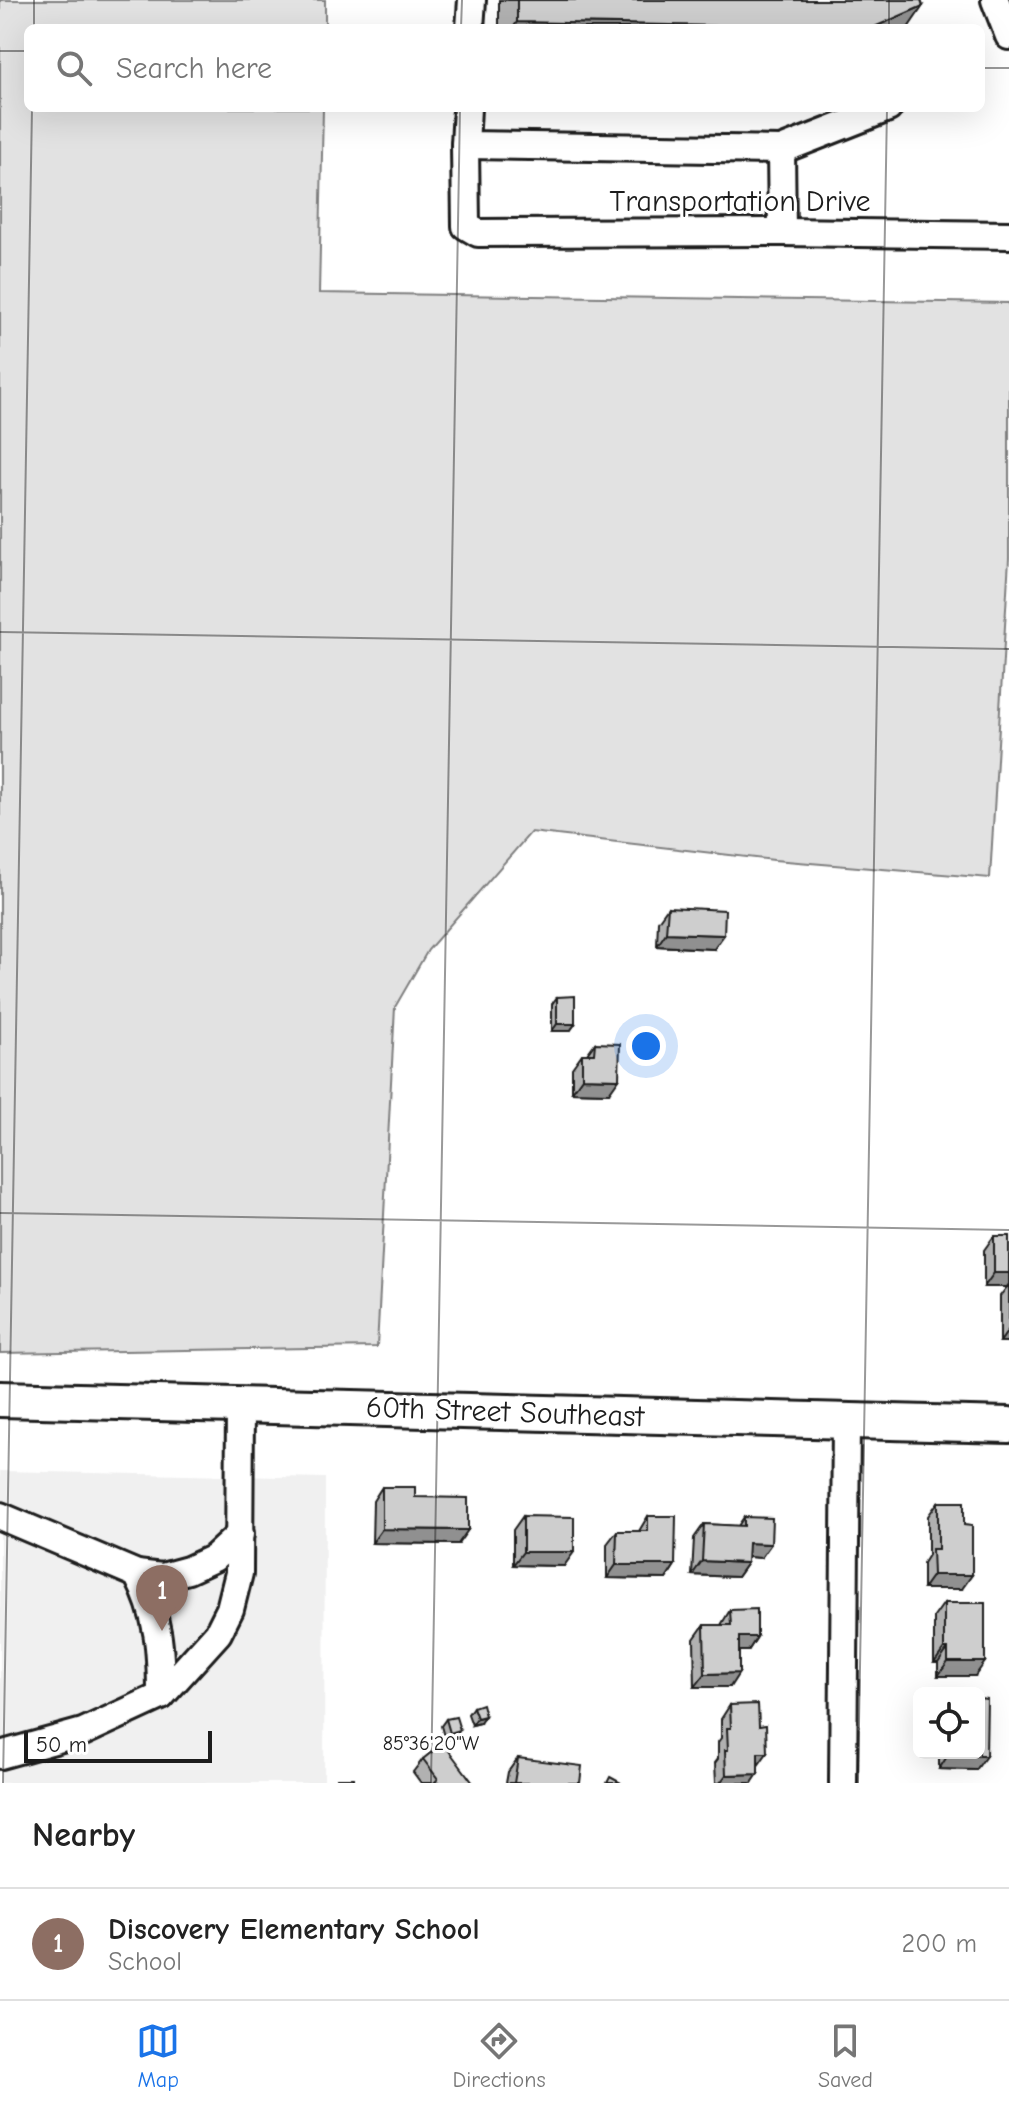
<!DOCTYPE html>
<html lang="en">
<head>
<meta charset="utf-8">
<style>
	:root { --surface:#fff; --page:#f2f2f2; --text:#222; --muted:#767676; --line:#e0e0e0; --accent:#1a73e8 }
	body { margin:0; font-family:"Comic Neue",sans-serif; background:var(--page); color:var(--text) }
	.controls { position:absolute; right:24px; bottom:24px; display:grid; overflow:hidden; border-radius:12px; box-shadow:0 8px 32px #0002 }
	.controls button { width:72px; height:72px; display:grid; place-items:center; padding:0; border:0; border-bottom:2px solid var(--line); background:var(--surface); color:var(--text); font:40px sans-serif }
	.scale { position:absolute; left:24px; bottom:20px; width:188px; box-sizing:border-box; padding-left:8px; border:4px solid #1c1c1c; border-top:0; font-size:22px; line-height:28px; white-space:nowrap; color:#1c1c1c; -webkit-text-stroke:6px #fff; paint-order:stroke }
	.you { position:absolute; left:646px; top:1046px; width:28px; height:28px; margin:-20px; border:6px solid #fff; border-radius:50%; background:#1a73e8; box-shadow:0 0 0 12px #1a73e833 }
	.badge { display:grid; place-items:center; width:52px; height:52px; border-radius:50%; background:var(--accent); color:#fff; font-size:26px; font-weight:700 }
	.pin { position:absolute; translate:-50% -66px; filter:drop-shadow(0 2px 4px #0008) }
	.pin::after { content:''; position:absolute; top:42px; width:28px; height:24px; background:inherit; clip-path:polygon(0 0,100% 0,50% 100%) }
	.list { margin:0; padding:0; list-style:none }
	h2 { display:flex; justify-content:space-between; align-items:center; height:104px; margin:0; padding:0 32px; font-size:34px }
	h2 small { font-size:26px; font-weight:400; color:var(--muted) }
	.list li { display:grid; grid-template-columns:52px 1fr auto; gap:24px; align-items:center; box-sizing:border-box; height:112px; padding:0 32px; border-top:2px solid var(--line) }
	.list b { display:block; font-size:30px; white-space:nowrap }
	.list p { margin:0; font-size:26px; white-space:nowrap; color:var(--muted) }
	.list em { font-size:26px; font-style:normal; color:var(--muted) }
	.icon { flex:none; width:44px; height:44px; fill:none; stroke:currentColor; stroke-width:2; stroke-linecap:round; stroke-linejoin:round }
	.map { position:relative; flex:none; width:1009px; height:1783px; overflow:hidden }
	.search { position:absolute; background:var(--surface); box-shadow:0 8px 32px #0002; left:24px; right:24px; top:24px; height:88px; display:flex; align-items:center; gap:20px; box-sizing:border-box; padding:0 28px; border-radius:12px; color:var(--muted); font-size:30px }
	.sheet { height:216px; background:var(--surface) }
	nav { display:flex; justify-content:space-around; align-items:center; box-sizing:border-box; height:112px; border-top:2px solid var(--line); background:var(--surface); font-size:22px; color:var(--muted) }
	nav a { display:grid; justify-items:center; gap:4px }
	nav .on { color:var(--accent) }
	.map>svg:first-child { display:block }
	.built { fill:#f0f0f0 }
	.green { fill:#e2e2e2; stroke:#7f7f7f; stroke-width:2 }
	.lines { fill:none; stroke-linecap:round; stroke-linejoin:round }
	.minor-casing { stroke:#1c1c1c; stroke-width:32 }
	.major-casing { stroke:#1c1c1c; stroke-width:40 }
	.minor { stroke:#fff; stroke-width:26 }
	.major { stroke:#fff; stroke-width:34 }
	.wall { fill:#b1b1b1; stroke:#1c1c1c; stroke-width:2 }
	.shaded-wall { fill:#909090; stroke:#1c1c1c; stroke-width:2 }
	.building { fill:#cecece; stroke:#1c1c1c; stroke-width:2 }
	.ticks { fill:none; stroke:#1c1c1c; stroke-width:2; stroke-opacity:0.45 }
	.labels { text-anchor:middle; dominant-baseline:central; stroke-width:6; stroke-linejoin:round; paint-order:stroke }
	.street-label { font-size:30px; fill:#1c1c1c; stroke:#fff }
	.ticks-label { font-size:20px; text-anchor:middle; fill:#1c1c1c; stroke:#fff; stroke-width:6; stroke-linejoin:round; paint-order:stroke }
</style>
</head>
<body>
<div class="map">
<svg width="1009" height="1783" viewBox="0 0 1009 1783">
	<rect width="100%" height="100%" fill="#fff"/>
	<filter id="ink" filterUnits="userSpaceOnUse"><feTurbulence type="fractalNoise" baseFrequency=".0125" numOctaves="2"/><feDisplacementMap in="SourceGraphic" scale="16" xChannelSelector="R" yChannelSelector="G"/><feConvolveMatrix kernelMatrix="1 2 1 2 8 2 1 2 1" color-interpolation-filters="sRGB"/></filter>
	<g filter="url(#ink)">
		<path class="built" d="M0 1471 325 1478 324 1783H0Z"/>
		<path class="green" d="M0 0H325V28H28V108H323L319 293 1009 303V558L990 878 774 860 531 832 428 950 395 1007 377 1347 0 1353Z"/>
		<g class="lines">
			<defs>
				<g id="minor">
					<path d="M995 0 1009 36"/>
					<path d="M470 28 472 0"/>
					<path d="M467 108 465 145 781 150"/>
					<path d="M465 145 466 226 478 233 782 232 1009 235"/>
					<path d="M782 232 781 150 888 108"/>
					<path d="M0 1516 137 1574 162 1577 188 1570 214 1558 240 1534"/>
					<path d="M137 1574C159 1616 161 1650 161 1696"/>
					<path d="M0 1755 83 1732 161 1696 218 1633 230 1609 239 1573 240 1404"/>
					<path d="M843 1783 846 1422"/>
				</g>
				<path id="major" d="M0 1399 1009 1425"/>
			</defs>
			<use href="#minor" class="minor-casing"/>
			<use href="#major" class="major-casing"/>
			<use href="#minor" class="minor"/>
			<use href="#major" class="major"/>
		</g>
		<g class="wall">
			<path d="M499 0H921L908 28H499Z"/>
			<path d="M668 907 714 949 657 946 658 921Z"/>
			<path d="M557 997 575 1024 570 1031H552V1004Z"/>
			<path d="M595 1043 609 1093 572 1092V1068L582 1054H587Z"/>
			<path d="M994 1236H1009V1342H1000V1296L1007 1287H984V1250Z"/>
			<path d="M382 1487 415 1497 458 1544 372 1543 373 1501Z"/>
			<path d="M938 1502 962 1589H923V1563L928 1555V1516Z"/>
			<path d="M523 1516 564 1566 513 1565V1530Z"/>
			<path d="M648 1516 675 1565 666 1579 607 1578V1544L617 1531H639Z"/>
			<path d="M744 1517 761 1558 747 1557V1563L737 1577 692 1575 694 1538 704 1524 738 1526Z"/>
			<path d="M944 1603 975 1676H938V1663H934V1617Z"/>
			<path d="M730 1610 757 1637 748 1651H739L730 1687H695L694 1639 704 1625H721Z"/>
			<path d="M730 1705 758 1765 752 1783H716L715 1763 718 1759V1742L721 1738V1719Z"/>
			<path d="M473 1707 480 1723 472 1725 468 1714Z"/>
			<path d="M446 1719 455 1737 445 1740 441 1726Z"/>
			<path d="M939 1753H979L976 1770 939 1769Z"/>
			<path d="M518 1758 580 1783H506L508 1772Z"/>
			<path d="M423 1759 473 1783H421L413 1772Z"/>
		</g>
		<g class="shaded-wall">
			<path d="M923 6 908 28H872Z"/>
			<path d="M517 22 824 28H513Z"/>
			<path d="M666 933 724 935 714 949 657 946Z"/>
			<path d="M557 1024H575L570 1031H552Z"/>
			<path d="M582 1078 619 1079 609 1093 572 1092Z"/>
			<path d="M994 1273H1009V1284L1007 1287H984Z"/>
			<path d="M1009 1329V1342H1000Z"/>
			<path d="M382 1529 468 1530 458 1544 372 1543Z"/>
			<path d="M748 1543 771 1544 761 1558 738 1556Z"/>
			<path d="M523 1552H574L564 1566 513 1565Z"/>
			<path d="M702 1561 747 1563 737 1577 692 1575Z"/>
			<path d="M616 1565H675L666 1579 607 1578Z"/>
			<path d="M933 1575H972L962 1589H923Z"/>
			<path d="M739 1637H757L748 1651H729Z"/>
			<path d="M944 1649H948L938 1663H934Z"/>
			<path d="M948 1662H985L975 1676H938Z"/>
			<path d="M739 1673 730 1687H695L705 1674Z"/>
			<path d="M485 1716 480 1723 472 1725 477 1718Z"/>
			<path d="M460 1730 455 1737 445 1740 450 1733Z"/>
			<path d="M758 1753H767L757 1767Z"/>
			<path d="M948 1755 986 1756 976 1770 939 1769Z"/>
			<path d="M758 1774 752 1783H720L726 1775Z"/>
		</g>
		<g class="building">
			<path d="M517 0H921L923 6 872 28H824L517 22Z"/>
			<path d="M668 907 725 910 724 935 666 933Z"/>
			<path d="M575 996V1024H557V997Z"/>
			<path d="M595 1043 620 1044 619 1079 582 1078V1054H594Z"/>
			<rect x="994" y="1236" width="15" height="37"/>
			<path d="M382 1487H415V1497L468 1498V1530L382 1529Z"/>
			<path d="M938 1502H964V1525L972 1526V1575H933L932 1549H938Z"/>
			<path d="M523 1516 574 1517V1552H523Z"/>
			<path d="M648 1516H676L675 1565H616L617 1531H648Z"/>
			<path d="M744 1517 772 1518 771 1544 748 1543 747 1563 702 1561 704 1524 744 1526Z"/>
			<path d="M944 1603H985V1662H948V1649H944Z"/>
			<path d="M757 1609V1637H739V1673L705 1674 704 1625H731L730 1610Z"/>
			<path d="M943 1689H964V1693H942Z"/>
			<path d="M979 1698 987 1699 986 1756 948 1755 949 1753H979Z"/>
			<path d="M482 1704 485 1716 477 1718 473 1707Z"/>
			<path d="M758 1704 759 1726 766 1725 767 1753H758V1774L726 1775 725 1750H728L727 1728H731L730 1705Z"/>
			<path d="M456 1717 460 1730 450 1733 446 1719Z"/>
			<path d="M443 1743 473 1783H434L438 1779 423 1759Z"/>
			<path d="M518 1758 582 1766 580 1783H514Z"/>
			<path d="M610 1777 621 1783H607Z"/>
			<rect x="337" y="1778" width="17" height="5"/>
		</g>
	</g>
	<path class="ticks" d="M34 28V0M461 28 462 0M889 28V0M0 51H28M981 68H1009M0 632 1009 649M0 1213 1009 1230M3 1783 32 108M431 1783 460 108M858 1783 887 108"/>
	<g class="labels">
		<g class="street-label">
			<text x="740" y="201">Transportation Drive</text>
			<text transform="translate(505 1412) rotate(2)">60th Street Southeast</text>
		</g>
	</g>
	<g class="ticks-label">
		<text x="431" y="1750">85°36'20"W</text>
	</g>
</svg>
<div class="controls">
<button><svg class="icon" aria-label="locate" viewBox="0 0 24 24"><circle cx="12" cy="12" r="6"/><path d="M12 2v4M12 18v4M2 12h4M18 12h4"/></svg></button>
</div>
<div class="scale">50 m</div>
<div class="you"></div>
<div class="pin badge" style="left:162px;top:1631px;background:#8d6e63">1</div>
<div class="search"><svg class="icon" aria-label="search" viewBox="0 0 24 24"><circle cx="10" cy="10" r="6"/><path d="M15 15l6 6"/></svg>Search here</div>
</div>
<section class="sheet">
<h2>Nearby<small></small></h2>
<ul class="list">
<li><span class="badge" style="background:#8d6e63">1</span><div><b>Discovery Elementary School</b><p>School</p></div><em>200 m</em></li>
</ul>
</section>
<nav>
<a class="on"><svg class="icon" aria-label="map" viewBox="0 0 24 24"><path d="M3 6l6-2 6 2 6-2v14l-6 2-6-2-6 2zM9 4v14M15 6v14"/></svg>Map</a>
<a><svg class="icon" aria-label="directions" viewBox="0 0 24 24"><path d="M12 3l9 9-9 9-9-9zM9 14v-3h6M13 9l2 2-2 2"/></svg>Directions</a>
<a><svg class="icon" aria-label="saved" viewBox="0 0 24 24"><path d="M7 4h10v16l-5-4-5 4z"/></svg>Saved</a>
</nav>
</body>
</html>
